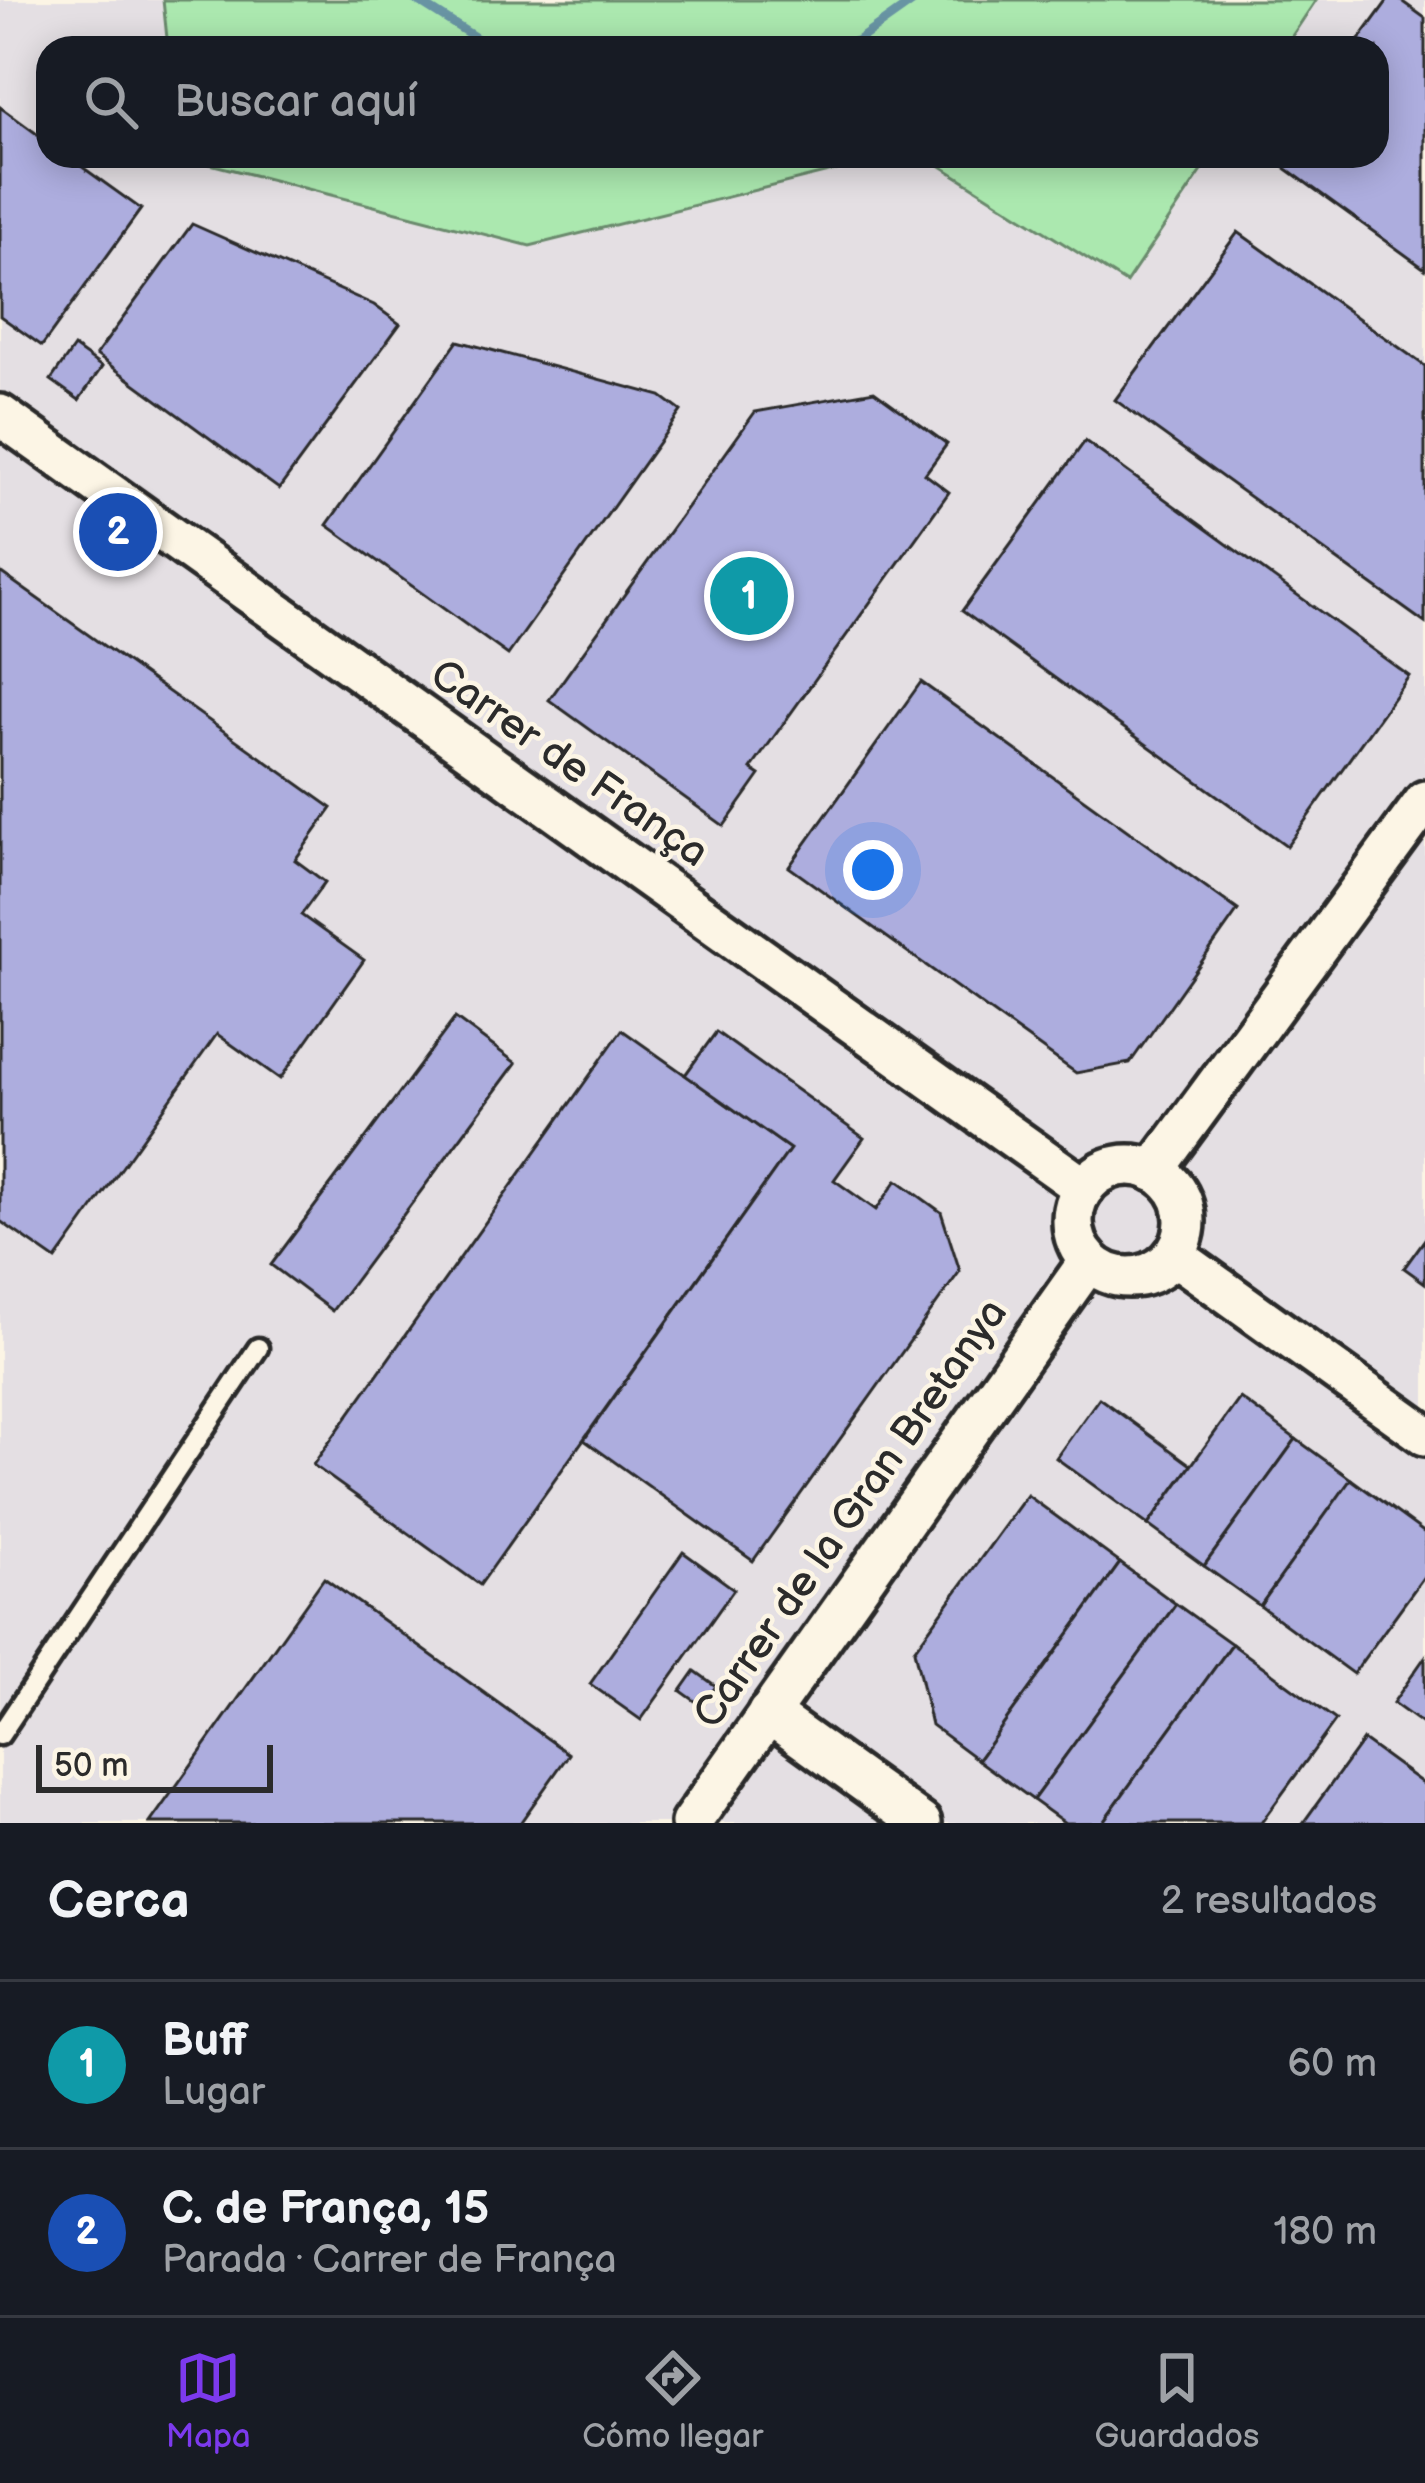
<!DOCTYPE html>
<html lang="es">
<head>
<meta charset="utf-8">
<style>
	:root { --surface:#171b24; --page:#20242c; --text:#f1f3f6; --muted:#9ea1a6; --line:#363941; --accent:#7c3aed }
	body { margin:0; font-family:"Balsamiq Sans",sans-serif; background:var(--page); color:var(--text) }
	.scale { position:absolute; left:36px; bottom:30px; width:237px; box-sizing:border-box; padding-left:12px; border:6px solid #2b2b2b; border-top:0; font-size:33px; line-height:42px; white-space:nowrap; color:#2b2b2b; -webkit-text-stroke:9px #fcf5e5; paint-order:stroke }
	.you { position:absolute; left:873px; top:870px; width:42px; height:42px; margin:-30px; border:9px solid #fff; border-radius:50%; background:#1a73e8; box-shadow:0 0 0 18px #1a73e833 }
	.badge { display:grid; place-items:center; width:78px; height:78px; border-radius:50%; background:var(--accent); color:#fff; font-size:39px; font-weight:700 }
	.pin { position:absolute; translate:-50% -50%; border:6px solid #fff; box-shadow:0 3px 12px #0006 }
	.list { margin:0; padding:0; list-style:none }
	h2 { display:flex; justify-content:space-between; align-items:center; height:156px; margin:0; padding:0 48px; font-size:51px }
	h2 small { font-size:39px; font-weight:400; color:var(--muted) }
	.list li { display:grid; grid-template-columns:78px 1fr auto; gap:36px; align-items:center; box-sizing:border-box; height:168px; padding:0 48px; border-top:3px solid var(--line) }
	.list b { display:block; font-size:45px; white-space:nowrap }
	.list p { margin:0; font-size:39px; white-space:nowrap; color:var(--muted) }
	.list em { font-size:39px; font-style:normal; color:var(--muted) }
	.icon { flex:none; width:66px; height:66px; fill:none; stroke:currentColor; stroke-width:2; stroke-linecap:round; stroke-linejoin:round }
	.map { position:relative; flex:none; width:1425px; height:1823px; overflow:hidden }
	.search { position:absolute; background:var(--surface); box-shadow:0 6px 30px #0003; left:36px; right:36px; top:36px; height:132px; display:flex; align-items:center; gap:30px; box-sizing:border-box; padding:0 42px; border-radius:36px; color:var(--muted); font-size:45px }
	.sheet { height:492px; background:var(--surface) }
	nav { display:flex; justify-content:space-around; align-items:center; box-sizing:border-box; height:168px; border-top:3px solid var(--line); background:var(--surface); font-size:33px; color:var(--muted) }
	nav a { display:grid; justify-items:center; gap:6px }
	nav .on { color:var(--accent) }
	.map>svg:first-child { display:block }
	.built { fill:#e4dfe3 }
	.green { fill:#abe8af; stroke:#6b8a6d; stroke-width:3 }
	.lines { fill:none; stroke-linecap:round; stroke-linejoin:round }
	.stream { stroke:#6894a3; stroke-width:9 }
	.building { fill:#adadde; stroke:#2b2b2b; stroke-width:3 }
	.lane-casing { stroke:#2b2b2b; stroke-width:27 }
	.street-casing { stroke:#2b2b2b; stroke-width:48 }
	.lane { stroke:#fcf5e5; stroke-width:18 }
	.street { stroke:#fcf5e5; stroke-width:39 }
	.labels { text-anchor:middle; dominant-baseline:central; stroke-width:9; stroke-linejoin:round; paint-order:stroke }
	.street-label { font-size:42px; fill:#2b2b2b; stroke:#fcf5e5 }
</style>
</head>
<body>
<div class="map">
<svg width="1425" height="1823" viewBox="0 0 1425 1823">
	<rect width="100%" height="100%" fill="#fcf5e5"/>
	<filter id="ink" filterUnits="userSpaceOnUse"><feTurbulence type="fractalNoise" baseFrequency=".00833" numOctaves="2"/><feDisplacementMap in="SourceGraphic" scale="24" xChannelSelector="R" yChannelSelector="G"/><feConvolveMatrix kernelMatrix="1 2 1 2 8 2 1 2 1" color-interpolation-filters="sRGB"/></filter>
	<g filter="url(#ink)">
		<path class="built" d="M0 0H163L167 48H48V156H179L530 246 893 156H925L1126 283 1212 156H1377V48H1284L1316 0H1425V1823H0Z"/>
		<g class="green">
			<path d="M163 0H1316L1284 48H168Z"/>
			<path d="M179 156H893L530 246Z"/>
			<path d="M925 156H1212L1126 283Z"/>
		</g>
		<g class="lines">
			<g class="stream">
				<path d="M416 0 492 48"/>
				<path d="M824 48 857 41 915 0"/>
			</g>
		</g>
		<g class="building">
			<path d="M1388 0H1400L1425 18V269L1273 159 1377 156V48H1353Z"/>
			<path d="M0 107 48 142V156H67L141 209 42 346 0 316Z"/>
			<path d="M192 224 374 305 400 324 279 489 96 355Z"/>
			<path d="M1238 232 1425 366V623L1115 400Z"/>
			<path d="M458 341 661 396 681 411 508 655 327 525Z"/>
			<path d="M74 347 102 367 79 400 51 380Z"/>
			<path d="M874 391 947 444 925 474 949 492 751 769 760 775 724 826 549 700 755 412Z"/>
			<path d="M1085 441 1409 676 1287 846 962 611Z"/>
			<path d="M0 572 332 808 295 860 325 882 301 915 364 960 280 1079 217 1034 56 1260 0 1221Z"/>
			<path d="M921 682 1238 910 1130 1063 1076 1073 789 867Z"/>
			<path d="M455 1018 516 1063 332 1311 271 1265Z"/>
			<path d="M622 1030 790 1149 480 1585 313 1465Z"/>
			<path d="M716 1032 864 1138 834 1180 876 1210 897 1180 941 1212 960 1271 753 1561 584 1440 790 1149 685 1075Z"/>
			<path d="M1425 1239V1283L1404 1268Z"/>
			<path d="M1099 1398 1191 1465 1148 1525 1056 1458Z"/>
			<path d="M1240 1398 1296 1439 1204 1566 1148 1525Z"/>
			<path d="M1296 1439 1351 1479 1260 1606 1204 1566Z"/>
			<path d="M1351 1479 1425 1533V1575L1353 1674 1260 1606Z"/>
			<path d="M1027 1495 1120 1563 978 1760 931 1725 914 1650Z"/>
			<path d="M683 1552 734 1589 641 1720 590 1684Z"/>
			<path d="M1120 1563 1176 1604 1033 1800 978 1760Z"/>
			<path d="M324 1578 569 1754 520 1823H150Z"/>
			<path d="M1176 1604 1232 1644 1102 1823H1065L1033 1800Z"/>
			<path d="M1232 1644 1336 1720 1261 1823H1102Z"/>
			<path d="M1425 1657V1726L1393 1703Z"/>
			<path d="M695 1671 716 1686 702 1706 681 1691Z"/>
			<path d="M1363 1740 1425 1785V1823H1303Z"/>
		</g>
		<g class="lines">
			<defs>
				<path id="lane" d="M0 1735 258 1348"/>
				<g id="street">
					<path d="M0 415 1084 1188"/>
					<circle cx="1129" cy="1221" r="56"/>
					<path d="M1153 1171 1425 801"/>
					<path d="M1174 1255 1425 1435"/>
					<path d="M768 1713 921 1823"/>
					<path d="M691 1823 1089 1261"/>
				</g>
			</defs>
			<use href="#lane" class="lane-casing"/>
			<use href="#street" class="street-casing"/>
			<use href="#lane" class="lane"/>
			<use href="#street" class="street"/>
		</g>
	</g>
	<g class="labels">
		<g class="street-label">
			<text transform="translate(569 764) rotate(35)">Carrer de França</text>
			<text transform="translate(851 1514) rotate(-55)">Carrer de la Gran Bretanya</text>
		</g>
	</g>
</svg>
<div class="scale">50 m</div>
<div class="you"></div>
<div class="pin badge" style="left:749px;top:596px;background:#0f9aa8">1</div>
<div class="pin badge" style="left:118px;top:532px;background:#1a4fb4">2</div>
<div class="search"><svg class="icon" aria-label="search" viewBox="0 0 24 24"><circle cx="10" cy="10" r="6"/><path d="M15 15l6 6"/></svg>Buscar aquí</div>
</div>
<section class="sheet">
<h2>Cerca<small>2 resultados</small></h2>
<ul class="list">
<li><span class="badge" style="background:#0f9aa8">1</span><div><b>Buff</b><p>Lugar</p></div><em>60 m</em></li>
<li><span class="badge" style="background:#1a4fb4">2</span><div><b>C. de França, 15</b><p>Parada · Carrer de França</p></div><em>180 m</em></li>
</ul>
</section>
<nav>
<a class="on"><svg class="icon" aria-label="map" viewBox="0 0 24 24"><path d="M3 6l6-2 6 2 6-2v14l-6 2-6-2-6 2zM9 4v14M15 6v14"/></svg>Mapa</a>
<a><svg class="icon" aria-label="directions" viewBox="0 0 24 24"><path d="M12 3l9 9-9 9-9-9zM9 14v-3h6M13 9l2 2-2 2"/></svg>Cómo llegar</a>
<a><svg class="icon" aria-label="saved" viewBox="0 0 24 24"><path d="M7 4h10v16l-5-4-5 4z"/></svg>Guardados</a>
</nav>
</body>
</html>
